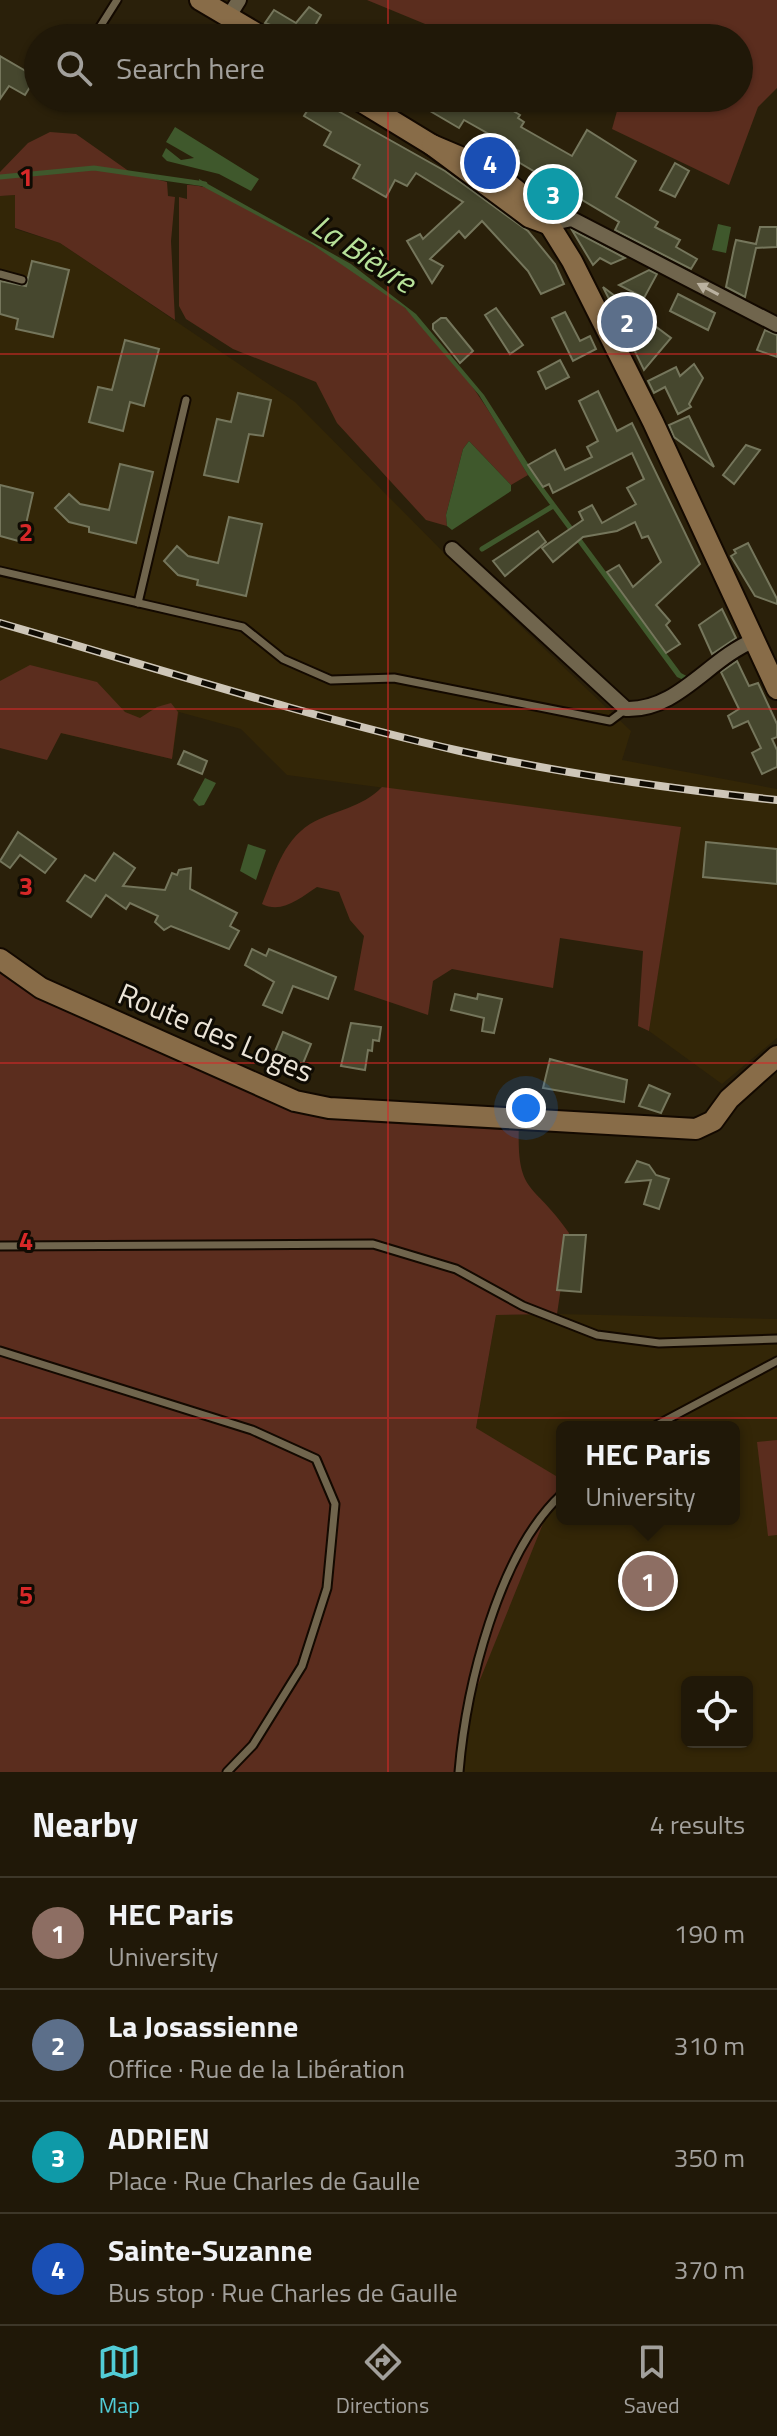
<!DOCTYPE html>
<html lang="en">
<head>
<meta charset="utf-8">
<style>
	:root { --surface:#201808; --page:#282112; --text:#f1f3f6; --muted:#a2a09c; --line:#3d3729; --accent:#52ccd6 }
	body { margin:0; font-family:"Titillium Web",sans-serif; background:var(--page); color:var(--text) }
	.controls { position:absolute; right:24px; bottom:24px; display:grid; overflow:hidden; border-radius:12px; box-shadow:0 2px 6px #0004 }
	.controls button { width:72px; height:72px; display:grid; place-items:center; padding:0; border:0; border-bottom:2px solid var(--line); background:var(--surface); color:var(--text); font:40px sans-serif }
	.you { position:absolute; left:526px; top:1108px; width:28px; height:28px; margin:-20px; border:6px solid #fff; border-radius:50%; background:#1a73e8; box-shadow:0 0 0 12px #1a73e833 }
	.badge { display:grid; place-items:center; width:52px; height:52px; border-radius:50%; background:var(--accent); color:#fff; font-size:26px; font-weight:700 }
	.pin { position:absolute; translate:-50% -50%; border:4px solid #fff; box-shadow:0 2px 8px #0006 }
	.popup { position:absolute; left:556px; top:1421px; width:184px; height:104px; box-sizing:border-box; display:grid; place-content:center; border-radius:12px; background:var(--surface); filter:drop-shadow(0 2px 6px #0005); font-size:26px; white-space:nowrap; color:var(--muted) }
	.popup b { font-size:30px; color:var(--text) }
	.popup::after { content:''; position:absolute; left:50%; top:100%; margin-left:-16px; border:16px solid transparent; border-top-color:var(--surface) }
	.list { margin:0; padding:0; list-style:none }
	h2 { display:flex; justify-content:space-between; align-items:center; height:104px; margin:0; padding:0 32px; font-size:34px }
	h2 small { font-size:26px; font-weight:400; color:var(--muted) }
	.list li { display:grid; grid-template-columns:52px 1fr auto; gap:24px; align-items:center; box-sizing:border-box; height:112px; padding:0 32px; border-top:2px solid var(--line) }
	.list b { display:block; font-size:30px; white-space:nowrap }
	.list p { margin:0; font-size:26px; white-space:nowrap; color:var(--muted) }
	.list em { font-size:26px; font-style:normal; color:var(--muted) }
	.icon { flex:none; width:44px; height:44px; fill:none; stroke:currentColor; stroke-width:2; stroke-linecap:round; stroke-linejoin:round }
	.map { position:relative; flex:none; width:777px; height:1772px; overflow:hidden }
	.search { position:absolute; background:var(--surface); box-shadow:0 2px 6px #0004; left:24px; right:24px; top:24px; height:88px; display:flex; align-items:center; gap:20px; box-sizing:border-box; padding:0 28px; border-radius:44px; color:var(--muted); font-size:30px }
	.sheet { height:552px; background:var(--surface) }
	nav { display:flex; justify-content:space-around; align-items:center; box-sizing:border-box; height:112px; border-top:2px solid var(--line); background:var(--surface); font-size:22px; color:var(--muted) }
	nav a { display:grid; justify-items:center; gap:4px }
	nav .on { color:var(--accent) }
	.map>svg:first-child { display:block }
	.built { fill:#332607; fill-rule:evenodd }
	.green { fill:#5b2d1e }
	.water { fill:#3f582c }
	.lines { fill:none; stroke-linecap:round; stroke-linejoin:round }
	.stream { stroke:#3f582c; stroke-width:5 }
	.building { fill:#46472e; stroke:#75765c; stroke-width:2 }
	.lane-casing { stroke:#130900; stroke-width:11 }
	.street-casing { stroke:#130900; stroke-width:18 }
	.secondary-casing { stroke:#130900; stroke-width:24 }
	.lane { stroke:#70654d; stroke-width:7 }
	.street { stroke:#70654d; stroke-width:14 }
	.secondary { stroke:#886c48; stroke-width:20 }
	.rail-casing { stroke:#cec6b8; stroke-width:8 }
	.rail { stroke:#0f0b03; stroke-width:5; stroke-dasharray:15; stroke-linecap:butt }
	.oneway { fill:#bab1a0 }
	.grid { fill:none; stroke:#d62828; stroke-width:2; stroke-opacity:0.55 }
	.labels { text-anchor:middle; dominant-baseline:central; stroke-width:6; stroke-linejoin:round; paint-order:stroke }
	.street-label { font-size:30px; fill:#ebe4d7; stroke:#0f0b03 }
	.water-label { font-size:32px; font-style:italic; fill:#b7e199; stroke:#0f0b03 }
	.grid-label { font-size:26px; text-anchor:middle; font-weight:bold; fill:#d62828; stroke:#0f0b03; stroke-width:6; stroke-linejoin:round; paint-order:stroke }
</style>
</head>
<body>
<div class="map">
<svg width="777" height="1772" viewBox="0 0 777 1772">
	<rect width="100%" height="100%" fill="#2a200a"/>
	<g class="built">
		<path d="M15 195V229L60 243 295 402 456 565 631 731 622 760 777 789V1038L722 1084 649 1031 680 827 287 775 241 729 179 712 172 759 0 719V196Z"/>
		<path d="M557 1314 777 1319V1772H462L476 1428 496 1315ZM562 1427H734V1519H562ZM687 1682H747V1742H687Z"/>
	</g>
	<g class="green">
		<path d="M367 0H777V88L758 107 729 185 612 129 619 104 605 98H739V38H459Z"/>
		<path d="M50 132 76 134 130 172 167 182 168 196 175 197 171 241 175 320 60 243 15 228V195L0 196V172L28 143Z"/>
		<path d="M187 185C215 184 247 207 271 221 316 247 365 272 404 307 454 352 494 417 528 475L511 485 469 441 463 449 446 515 447 526 426 520 337 423 316 382 233 349 186 319 179 306V197L187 199Z"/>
		<path d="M30 665 97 682 125 712 140 718 157 707 171 703 178 712 172 759 61 733 47 760 0 748V681Z"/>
		<path d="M382 787 681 827 649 1031 638 1026 643 951 560 938 553 988 452 969 433 981 428 1015 354 990 364 936 350 920 339 892 317 887C300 898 282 914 262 904 274 875 282 842 310 824 334 810 362 808 382 787Z"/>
		<path d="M0 967 248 1091 519 1123C516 1197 533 1180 569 1233L557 1314 496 1315 476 1428 561 1479 469 1707 462 1772H0Z"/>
		<path d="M777 1440V1535L768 1536 757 1442Z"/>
	</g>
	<g class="water">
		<path d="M175 127 259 179 251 191 219 174 167 161 162 156 166 148 181 160 194 158 166 142Z"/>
		<path d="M199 179 351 264 416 314 484 395 543 487 681 673 692 679 688 682 677 677 528 475 479 395 405 308 313 245 200 185Z"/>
		<path d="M718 224 731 227 726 253 712 250Z"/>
		<path d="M469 441 511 485V491L452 530 447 526 446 515 463 449Z"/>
		<path d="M205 778 216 783 204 805 199 806 193 800Z"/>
		<path d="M248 844 266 850 256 880 240 871Z"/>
	</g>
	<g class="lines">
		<g class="stream">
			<path d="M0 177 94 168 205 184"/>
			<path d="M482 549 553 506"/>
		</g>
	</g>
	<g class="building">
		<path d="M309 7 321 15 308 38H288L279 28 265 23 274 10 296 23Z"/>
		<path d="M0 56 36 77 25 95 9 86 0 99Z"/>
		<path d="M315 98 445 171 528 231 555 264 564 284 541 294 528 271 482 221 465 238 459 231 430 259 443 266 432 283 407 241 420 234 423 239 463 202 416 173 407 186 395 180 386 197 353 178 360 165 324 145 331 132 304 116Z"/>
		<path d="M408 98H491L520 115 518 118 524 122 521 127 572 156 587 130 611 145 636 161 616 197 658 222 655 227 680 240 676 247 697 259 691 269 615 230 619 222 520 163 515 157 519 151 464 120 459 128Z"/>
		<path d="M675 163 689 171 675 197 660 190Z"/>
		<path d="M760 227H777V247L756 248 745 297 726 287 734 248 736 240 756 244Z"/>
		<path d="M572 230 625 258 611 264 600 258 593 265Z"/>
		<path d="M32 261 69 270 53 337 16 329 18 319 0 314V281L26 286Z"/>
		<path d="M649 270 657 274 644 298 619 285Z"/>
		<path d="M603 287 671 338 644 370 626 333Z"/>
		<path d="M678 294 715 313 708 330 670 311Z"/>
		<path d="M496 308 523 345 510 354 485 315Z"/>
		<path d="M565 312 580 341 590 336 596 349 573 361 552 318Z"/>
		<path d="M441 318H446L473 351 460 363 433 329V324Z"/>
		<path d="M765 330 777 335V357L757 350Z"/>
		<path d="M125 340 159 349 144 406 130 402 123 431 89 422 98 387 112 390Z"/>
		<path d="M560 360 569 377 546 389 538 372Z"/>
		<path d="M694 364 703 378 689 404 691 407 678 414 665 387 654 393 648 381 676 367 680 376Z"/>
		<path d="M598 391 617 431 632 423 700 564 656 605 670 621 666 625 680 644 666 653 607 572 619 565 633 587 661 562 648 536 642 538 635 522 617 531 583 537 553 562 542 548 583 520 579 512 592 505 602 523 636 504 627 488 644 479 632 453 553 493 549 484 543 487 528 465 555 450 565 470 592 457 587 447 598 441 579 401Z"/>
		<path d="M238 393 271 400 263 436 249 434 238 482 204 475 217 419 231 422Z"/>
		<path d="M689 416 714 467 674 437 669 425Z"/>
		<path d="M746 445 760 450 734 484 723 475Z"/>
		<path d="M120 464 153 472 136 543 89 532V527L69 522 55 508 69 494 80 504 109 510Z"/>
		<path d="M0 485 33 493 22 542 0 536Z"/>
		<path d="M229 517 262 524 246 596 197 585 198 580 178 575 164 561 177 546 188 556 218 563Z"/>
		<path d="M538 531 546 542 505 576 493 561Z"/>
		<path d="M748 543 777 599V604L755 596 731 556 736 553 734 550Z"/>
		<path d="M722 609 736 638 712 654 699 625Z"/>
		<path d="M737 661 749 686 758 683 777 724V737L772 739 777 750V767L762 774 752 753 761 748 748 721 733 728 728 716 739 709 721 672Z"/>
		<path d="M184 751 207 761 202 774 178 764Z"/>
		<path d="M18 832 56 859 45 873 20 855 10 868 0 861Z"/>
		<path d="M706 842 777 849V884L703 877Z"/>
		<path d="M114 853 135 868 123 886 165 890 172 873 177 875 179 870 191 868 190 889 237 913 230 926 239 931 229 949 171 926 164 930 155 922 158 916 130 903 126 909 106 895 91 917 67 901 85 875 95 881Z"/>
		<path d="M252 949 266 956 269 949 336 977 328 999 293 986 282 1013 263 1005 274 982 245 965Z"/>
		<path d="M455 994 477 999 478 994 502 999 494 1033 482 1031 484 1018 451 1010Z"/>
		<path d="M351 1023 381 1027 379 1041 373 1040 372 1051 368 1050 365 1070 341 1066Z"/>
		<path d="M283 1032 311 1044 302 1066 274 1054Z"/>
		<path d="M550 1059 627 1080 624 1102 543 1088Z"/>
		<path d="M649 1085 670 1094 661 1113 639 1106Z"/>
		<path d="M637 1161 649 1165 656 1175 669 1179 659 1209 644 1204 651 1180 626 1182Z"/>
		<path d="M564 1235H586L581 1292 557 1290Z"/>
	</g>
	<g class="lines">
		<defs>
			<g id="lane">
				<path d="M93 38 117 0"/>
				<path d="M0 274 22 280"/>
				<path d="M0 571 243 627 283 659 331 680 394 678 610 721 626 709"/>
				<path d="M138 603 186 400"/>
				<path d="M0 1246 373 1244 456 1269 523 1306 597 1335 659 1343 777 1339"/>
				<path d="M0 1351 252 1430 316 1459 335 1504 327 1588 302 1666 253 1745 227 1772"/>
				<path d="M653 1427 777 1361"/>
				<path d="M459 1772C466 1688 498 1553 562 1494"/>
			</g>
			<g id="street">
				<path d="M229 16 239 0"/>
				<path d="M548 224 572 219 777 325"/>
				<path d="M452 549 626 709C678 711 709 658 755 640"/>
			</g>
			<g id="secondary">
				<path d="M200 0 261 36 271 38"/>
				<path d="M355 98 432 145 529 217 548 224"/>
				<path d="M432 145 491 170 539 208 572 261 653 422 777 689"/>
				<path d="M0 959 41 988 295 1101 329 1108 696 1129 713 1121 729 1099 777 1056"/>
			</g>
		</defs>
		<use href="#lane" class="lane-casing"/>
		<use href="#street" class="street-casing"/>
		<use href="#secondary" class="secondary-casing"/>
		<use href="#lane" class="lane"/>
		<use href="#street" class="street"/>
		<use href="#secondary" class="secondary"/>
		<defs>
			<path id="rail" d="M0 623C153 667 305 716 460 751 565 774 671 789 777 800"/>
		</defs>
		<use href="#rail" class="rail-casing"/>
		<use href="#rail" class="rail"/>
	</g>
	<defs><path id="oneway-solid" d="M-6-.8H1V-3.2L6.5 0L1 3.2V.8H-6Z" transform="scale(2)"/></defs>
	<use class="oneway" href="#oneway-solid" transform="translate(708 289) rotate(-152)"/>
	<path class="grid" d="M388 0V38M388 98V1772M0 354H777M0 709H777M0 1063H777M0 1418H777"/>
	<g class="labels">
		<g class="street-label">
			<text transform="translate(216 1032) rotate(23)">Route des Loges</text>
		</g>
		<g class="water-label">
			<text transform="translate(364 253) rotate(33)">La Bièvre</text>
		</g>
	</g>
	<g class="grid-label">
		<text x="26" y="186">1</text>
		<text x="26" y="541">2</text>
		<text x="26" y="895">3</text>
		<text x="26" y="1250">4</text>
		<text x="26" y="1604">5</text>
	</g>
</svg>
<div class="controls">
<button><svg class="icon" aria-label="locate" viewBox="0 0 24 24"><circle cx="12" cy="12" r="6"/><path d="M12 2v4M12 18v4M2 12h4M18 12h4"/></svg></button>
</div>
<div class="you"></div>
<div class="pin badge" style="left:648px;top:1581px;background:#8d6e63">1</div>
<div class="popup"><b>HEC Paris</b>University</div>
<div class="pin badge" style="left:627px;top:322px;background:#5c6f8a">2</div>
<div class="pin badge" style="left:553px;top:194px;background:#0f9aa8">3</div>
<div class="pin badge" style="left:490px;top:163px;background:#1a4fb4">4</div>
<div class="search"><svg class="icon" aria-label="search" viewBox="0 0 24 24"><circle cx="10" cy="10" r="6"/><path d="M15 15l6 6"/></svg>Search here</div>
</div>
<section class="sheet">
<h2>Nearby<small>4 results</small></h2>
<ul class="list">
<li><span class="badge" style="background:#8d6e63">1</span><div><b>HEC Paris</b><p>University</p></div><em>190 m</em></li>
<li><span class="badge" style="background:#5c6f8a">2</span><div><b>La Josassienne</b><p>Office · Rue de la Libération</p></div><em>310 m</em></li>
<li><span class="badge" style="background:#0f9aa8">3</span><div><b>ADRIEN</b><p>Place · Rue Charles de Gaulle</p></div><em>350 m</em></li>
<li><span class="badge" style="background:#1a4fb4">4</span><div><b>Sainte-Suzanne</b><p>Bus stop · Rue Charles de Gaulle</p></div><em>370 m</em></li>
</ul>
</section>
<nav>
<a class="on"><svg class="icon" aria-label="map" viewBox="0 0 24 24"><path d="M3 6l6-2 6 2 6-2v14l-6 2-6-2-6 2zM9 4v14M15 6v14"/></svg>Map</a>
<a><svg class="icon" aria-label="directions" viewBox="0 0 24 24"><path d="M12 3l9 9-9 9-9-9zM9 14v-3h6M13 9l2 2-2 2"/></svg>Directions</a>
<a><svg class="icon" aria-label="saved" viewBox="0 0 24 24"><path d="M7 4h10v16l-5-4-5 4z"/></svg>Saved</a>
</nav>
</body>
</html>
